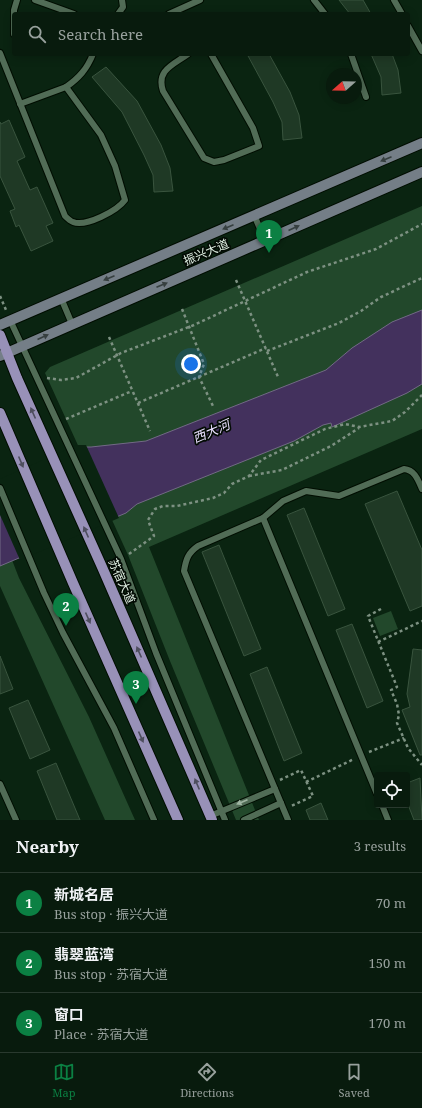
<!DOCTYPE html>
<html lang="en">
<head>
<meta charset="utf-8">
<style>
	:root { --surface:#081b0d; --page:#16281b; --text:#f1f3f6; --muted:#98a19d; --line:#29392e; --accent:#0b8043 }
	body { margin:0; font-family:"Noto Serif","Noto Sans SC",serif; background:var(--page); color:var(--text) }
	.controls { position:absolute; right:12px; bottom:12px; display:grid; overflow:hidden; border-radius:4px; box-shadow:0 2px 10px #0003 }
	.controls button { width:36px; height:36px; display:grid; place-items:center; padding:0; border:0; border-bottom:1px solid var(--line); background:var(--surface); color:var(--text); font:20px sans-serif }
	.compass { position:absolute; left:326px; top:68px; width:36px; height:36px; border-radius:50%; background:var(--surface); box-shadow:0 2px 10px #0003; rotate:250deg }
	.you { position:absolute; left:191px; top:364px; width:14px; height:14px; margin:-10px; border:3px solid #fff; border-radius:50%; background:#1a73e8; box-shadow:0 0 0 6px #1a73e833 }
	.badge { display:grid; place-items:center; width:26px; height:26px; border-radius:50%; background:var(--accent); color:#fff; font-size:13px; font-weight:700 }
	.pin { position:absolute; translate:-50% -33px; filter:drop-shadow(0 1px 2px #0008) }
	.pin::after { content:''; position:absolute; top:21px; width:14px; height:12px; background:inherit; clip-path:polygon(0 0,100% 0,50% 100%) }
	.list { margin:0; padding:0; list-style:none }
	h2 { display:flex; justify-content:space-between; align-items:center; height:52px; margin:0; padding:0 16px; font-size:17px }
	h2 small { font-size:13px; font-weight:400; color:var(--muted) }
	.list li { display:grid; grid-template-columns:26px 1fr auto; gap:12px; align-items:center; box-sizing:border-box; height:60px; padding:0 16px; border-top:1px solid var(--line) }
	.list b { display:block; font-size:15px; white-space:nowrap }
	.list p { margin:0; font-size:13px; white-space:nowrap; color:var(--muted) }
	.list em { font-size:13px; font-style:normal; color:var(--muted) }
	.icon { flex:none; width:22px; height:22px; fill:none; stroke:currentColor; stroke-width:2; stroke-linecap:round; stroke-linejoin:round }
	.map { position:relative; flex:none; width:422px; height:820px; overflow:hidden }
	.search { position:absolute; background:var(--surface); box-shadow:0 2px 10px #0003; left:12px; right:12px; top:12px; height:44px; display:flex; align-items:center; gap:10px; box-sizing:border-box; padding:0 14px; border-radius:4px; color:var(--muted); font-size:15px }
	.sheet { height:232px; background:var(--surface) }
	nav { display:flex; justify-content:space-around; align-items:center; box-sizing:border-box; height:56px; border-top:1px solid var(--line); background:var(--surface); font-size:11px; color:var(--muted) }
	nav a { display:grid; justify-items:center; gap:2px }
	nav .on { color:var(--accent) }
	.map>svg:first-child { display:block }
	.green { fill:#22482b }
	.water { fill:#43315d; stroke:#726a85 }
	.pier { fill:#0a2411 }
	.building { fill:#1f3925; stroke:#39543e }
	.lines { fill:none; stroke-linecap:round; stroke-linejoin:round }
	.lane-casing { stroke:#000d01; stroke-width:8 }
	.secondary-casing { stroke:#000d01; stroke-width:12 }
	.primary-casing { stroke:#000d01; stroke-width:12 }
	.path { stroke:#7d9182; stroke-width:2.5; stroke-dasharray:3 3; stroke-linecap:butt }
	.lane { stroke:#516c56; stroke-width:6 }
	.secondary { stroke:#747e87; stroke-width:10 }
	.primary { stroke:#9891b8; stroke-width:10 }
	.oneway { fill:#363f3f }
	.oneway2 { fill:#4e4e5e }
	.oneway3 { fill:#9fb4a2 }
	.labels { text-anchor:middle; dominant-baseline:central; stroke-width:3.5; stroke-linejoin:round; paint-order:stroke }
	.street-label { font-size:12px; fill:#deeee1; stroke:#030b04 }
	.water-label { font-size:13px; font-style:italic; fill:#e8defd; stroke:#030b04 }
</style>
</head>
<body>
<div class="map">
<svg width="422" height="820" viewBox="0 0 422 820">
	<rect width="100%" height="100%" fill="#0a2411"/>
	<g class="green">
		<path d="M422 206V429L149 547 259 820H236L170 661 128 555 45 373 50 367Z"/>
		<path d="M0 529 19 578 89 717 135 820H105L0 586Z"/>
		<path d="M391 611 398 629 380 636 373 618Z"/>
	</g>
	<path class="water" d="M422 310V384L407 393 332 427 331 423 323 425 294 441 137 504 126 513 0 566V481L77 447H91L146 441 326 370 352 348 392 322Z"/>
	<path class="pier" d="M77 445H86L119 518 20 560 0 515V479Z"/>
	<g class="building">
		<path d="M339 0H363L371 14H350Z"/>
		<path d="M247 54H269L290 92 299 115 302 138 283 140 282 122 273 102Z"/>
		<path d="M371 54H392L398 70 401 93 382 95 381 77Z"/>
		<path d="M106 67 137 101 161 145 170 168 173 191 154 192 153 175 144 155 122 112 92 77Z"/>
		<path d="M9 120 25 157 17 161 30 190 37 187 53 223 46 226 53 241 31 251 19 225 16 227 10 211 15 209 0 176V122L1 124Z"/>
		<path d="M397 491 422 550V606L410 611 365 504Z"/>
		<path d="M304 508 345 609 328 616 287 515Z"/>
		<path d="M219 545 261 649 244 656 202 552Z"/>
		<path d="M352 624 383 701 367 708 336 630Z"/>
		<path d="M413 649 422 650V755H420L402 710 410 707 407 694Z"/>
		<path d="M0 656 13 689 0 694Z"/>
		<path d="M267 667 302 753 284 761 250 674Z"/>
		<path d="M28 700 50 750 30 759 9 708Z"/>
		<path d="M56 763 80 820H57L37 771Z"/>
		<path d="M420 778 422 820H414L407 802V783Z"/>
		<path d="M321 803 328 820H310L306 810Z"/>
	</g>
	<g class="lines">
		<defs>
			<g id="lane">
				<path d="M35 0 74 14"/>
				<path d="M314 0 325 14"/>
				<path d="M394 0 402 14"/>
				<path d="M118 14 123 7 122 0"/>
				<path d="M169 14 200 0"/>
				<path d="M408 26 422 51"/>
				<path d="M14 34V10L17 0"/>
				<path d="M0 53 65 216C67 218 70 221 73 222 86 227 117 211 125 200L115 166 101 135 66 87C79 78 87 69 93 54"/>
				<path d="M188 54C173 65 156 70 163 91L204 158 214 162 224 160 259 146 253 128 211 54"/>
				<path d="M351 54 366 97"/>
				<path d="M20 104 66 87"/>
				<path d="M254 215 265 240"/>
				<path d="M61 298 72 324"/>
				<path d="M10 320 121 559 156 653 225 820"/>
				<path d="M0 488 44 593 63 633 114 728 154 820"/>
				<path d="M263 518 377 794"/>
				<path d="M0 784 16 820"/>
				<path d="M382 805 388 820"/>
				<path d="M210 816 275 789"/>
				<path d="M244 820 281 803"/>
				<path d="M288 820 184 571C186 559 188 553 198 546L263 518 283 501 306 491 339 496 404 469C415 470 418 480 422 489"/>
			</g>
			<g id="secondary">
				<path d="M0 325 422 143"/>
				<path d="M0 356 422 172"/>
			</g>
			<g id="primary">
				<path d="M0 335 17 378 102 567 212 820"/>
				<path d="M0 413 73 583 178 820"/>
			</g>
		</defs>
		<use href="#lane" class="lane-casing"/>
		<use href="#secondary" class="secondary-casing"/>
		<use href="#primary" class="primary-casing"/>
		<g class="path">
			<path d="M236 280 278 377"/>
			<path d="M0 296 6 310"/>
			<path d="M182 309 204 364 199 377 213 406"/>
			<path d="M109 337 150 431"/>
			<path d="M267 351 339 323 361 311 381 297 422 278"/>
			<path d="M47 378 61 380 76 378 121 353 194 325 307 272 376 249 422 224"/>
			<path d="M138 403 266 348"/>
			<path d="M66 419 132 391"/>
			<path d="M249 476 282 470 331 446 359 428"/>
			<path d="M129 554 154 536 148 520 155 509 163 506H177L213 498 224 493 232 484 249 476 261 460 325 429 345 424 359 427 392 421 405 412 422 395"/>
			<path d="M381 609 368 616 397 687 391 690 397 704 399 715 397 723 408 748 422 765"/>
			<path d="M378 642 422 621"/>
			<path d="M369 752 404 738"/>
			<path d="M280 780 301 770 313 796 291 806"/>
			<path d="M306 782 354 759"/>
		</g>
		<use href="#lane" class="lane"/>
		<use href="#secondary" class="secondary"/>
		<use href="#primary" class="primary"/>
	</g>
	<defs><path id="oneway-solid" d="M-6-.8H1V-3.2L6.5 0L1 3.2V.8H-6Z"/></defs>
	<g class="oneway">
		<use href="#oneway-solid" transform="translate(386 159) rotate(157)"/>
		<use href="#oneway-solid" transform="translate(228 227) rotate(157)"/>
		<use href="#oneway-solid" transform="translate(294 228) rotate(-24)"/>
		<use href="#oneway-solid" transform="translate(109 278) rotate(157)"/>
		<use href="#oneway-solid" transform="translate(162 285) rotate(-23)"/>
		<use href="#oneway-solid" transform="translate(43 337) rotate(-24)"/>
	</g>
	<g class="oneway2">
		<use href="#oneway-solid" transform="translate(33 413) rotate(-114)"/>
		<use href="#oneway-solid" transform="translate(21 462) rotate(67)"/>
		<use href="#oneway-solid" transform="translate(86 532) rotate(-114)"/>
		<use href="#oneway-solid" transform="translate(88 618) rotate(66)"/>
		<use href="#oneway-solid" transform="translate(139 652) rotate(-114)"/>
		<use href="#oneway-solid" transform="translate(141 737) rotate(66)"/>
		<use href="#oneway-solid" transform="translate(197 784) rotate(-113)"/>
	</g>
	<use class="oneway3" href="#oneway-solid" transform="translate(242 802) rotate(157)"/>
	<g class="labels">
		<g class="street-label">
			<text transform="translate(206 252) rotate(-23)">振兴大道</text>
			<text transform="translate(122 581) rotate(66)">苏宿大道</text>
		</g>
		<g class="water-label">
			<text transform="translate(211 431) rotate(-23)">西大河</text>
		</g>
	</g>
</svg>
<div class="controls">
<button><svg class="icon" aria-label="locate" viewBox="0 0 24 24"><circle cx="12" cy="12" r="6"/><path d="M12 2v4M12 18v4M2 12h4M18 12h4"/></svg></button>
</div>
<svg class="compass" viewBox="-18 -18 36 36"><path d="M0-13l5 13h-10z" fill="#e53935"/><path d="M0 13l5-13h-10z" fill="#98a19d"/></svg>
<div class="you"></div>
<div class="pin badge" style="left:269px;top:253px">1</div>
<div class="pin badge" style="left:66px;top:626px">2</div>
<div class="pin badge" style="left:136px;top:704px">3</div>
<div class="search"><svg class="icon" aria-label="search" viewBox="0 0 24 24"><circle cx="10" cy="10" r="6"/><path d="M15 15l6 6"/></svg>Search here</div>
</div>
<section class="sheet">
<h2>Nearby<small>3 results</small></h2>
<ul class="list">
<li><span class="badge">1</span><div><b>新城名居</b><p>Bus stop · 振兴大道</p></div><em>70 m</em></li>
<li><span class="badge">2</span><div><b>翡翠蓝湾</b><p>Bus stop · 苏宿大道</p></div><em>150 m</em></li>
<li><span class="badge">3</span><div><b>窗口</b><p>Place · 苏宿大道</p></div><em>170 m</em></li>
</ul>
</section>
<nav>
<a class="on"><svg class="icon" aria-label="map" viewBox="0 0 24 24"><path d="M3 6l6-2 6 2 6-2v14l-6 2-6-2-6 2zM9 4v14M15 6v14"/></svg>Map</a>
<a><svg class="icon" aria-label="directions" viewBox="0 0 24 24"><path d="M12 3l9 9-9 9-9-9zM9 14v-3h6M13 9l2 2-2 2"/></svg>Directions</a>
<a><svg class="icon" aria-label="saved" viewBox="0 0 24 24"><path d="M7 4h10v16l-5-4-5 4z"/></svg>Saved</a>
</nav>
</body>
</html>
